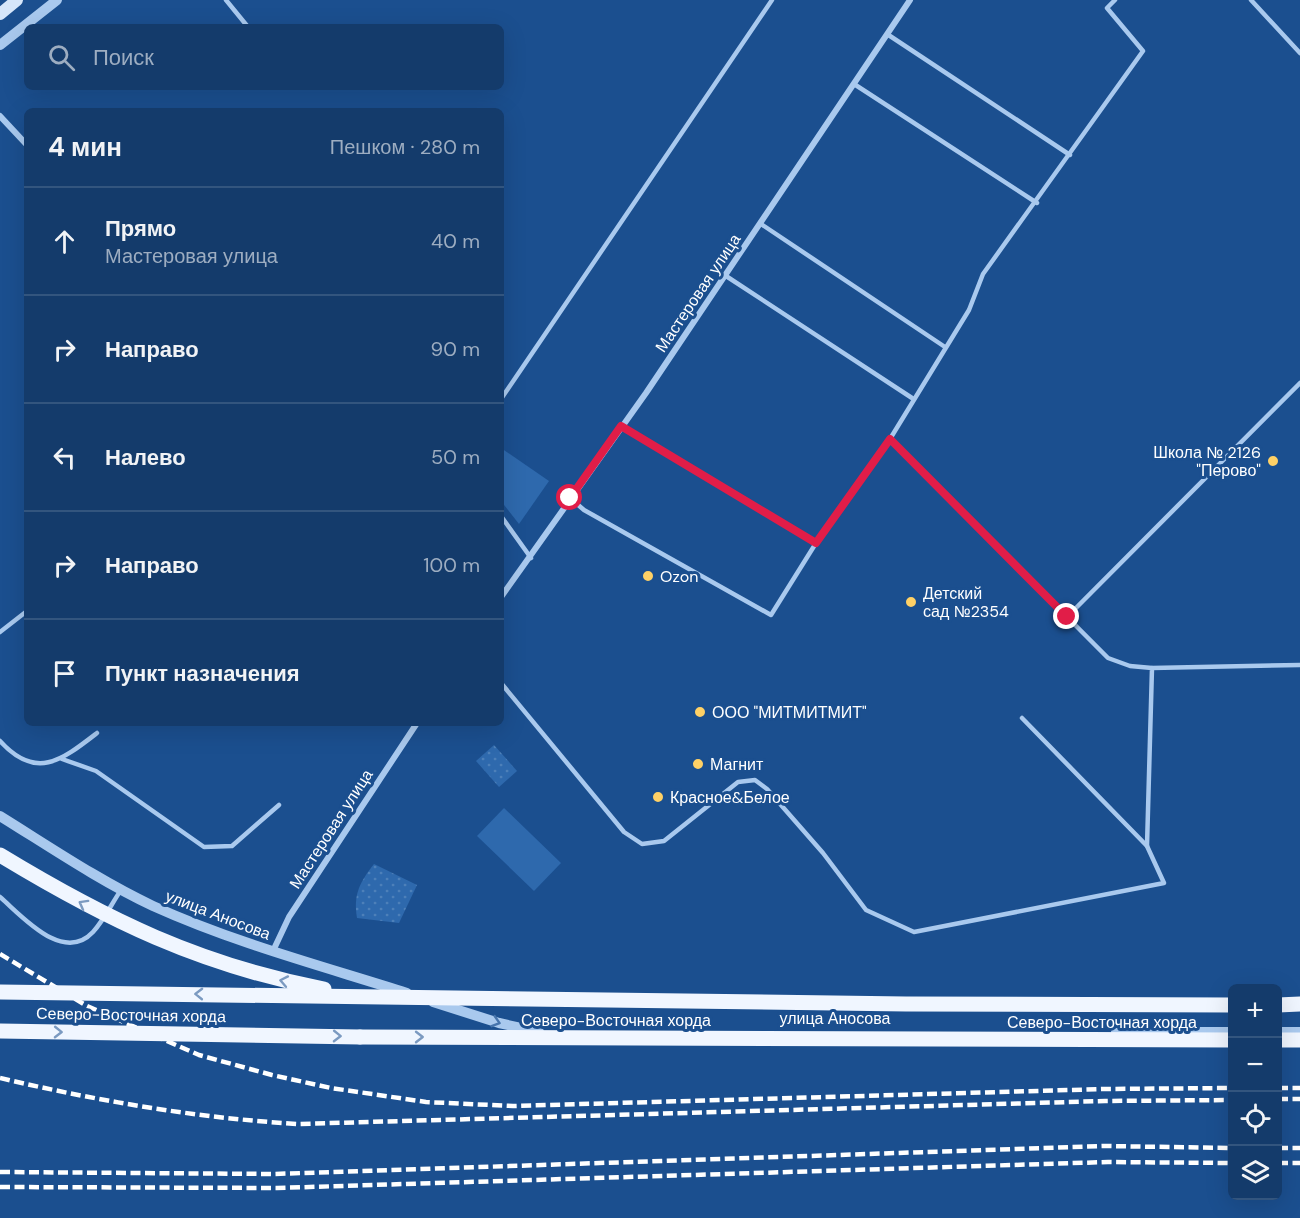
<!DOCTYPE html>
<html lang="ru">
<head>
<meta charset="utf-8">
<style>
	:root { --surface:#143b6b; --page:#1d4271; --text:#f1f3f6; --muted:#9dadc1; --line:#33557e }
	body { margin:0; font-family:"DM Sans",sans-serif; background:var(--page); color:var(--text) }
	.controls { position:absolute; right:18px; bottom:18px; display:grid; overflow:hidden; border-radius:9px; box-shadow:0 6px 24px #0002 }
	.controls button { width:54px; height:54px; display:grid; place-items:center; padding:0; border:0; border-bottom:2px solid var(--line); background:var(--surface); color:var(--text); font:30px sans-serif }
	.stop { position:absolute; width:18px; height:18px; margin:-14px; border:4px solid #e11d48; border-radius:50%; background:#fff }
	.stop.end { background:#e11d48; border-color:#fff; box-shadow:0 2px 6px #0008 }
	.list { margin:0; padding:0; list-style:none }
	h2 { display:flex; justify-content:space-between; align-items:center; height:78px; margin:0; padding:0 24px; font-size:26px }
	h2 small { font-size:20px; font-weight:400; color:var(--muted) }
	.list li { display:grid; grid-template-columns:39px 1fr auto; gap:18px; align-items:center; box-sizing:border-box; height:108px; padding:0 24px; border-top:2px solid var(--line) }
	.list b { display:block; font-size:22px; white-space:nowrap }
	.list p { margin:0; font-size:20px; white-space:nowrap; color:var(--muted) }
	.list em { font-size:20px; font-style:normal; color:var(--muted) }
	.icon { flex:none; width:33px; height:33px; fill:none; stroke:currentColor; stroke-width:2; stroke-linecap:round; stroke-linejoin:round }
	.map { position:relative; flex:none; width:1300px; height:1218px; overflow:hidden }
	.search { position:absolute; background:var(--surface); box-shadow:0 6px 24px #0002; left:24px; top:24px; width:480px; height:66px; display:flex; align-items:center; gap:15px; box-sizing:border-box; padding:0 21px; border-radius:9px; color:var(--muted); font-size:22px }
	.panel { position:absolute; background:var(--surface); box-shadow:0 6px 24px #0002; left:24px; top:108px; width:480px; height:618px; border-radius:9px }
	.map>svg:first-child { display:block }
	.green { fill:#2e69ad }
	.park { fill:url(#park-dots) }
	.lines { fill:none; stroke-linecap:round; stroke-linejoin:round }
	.service { stroke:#a9c9ee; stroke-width:4.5 }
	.minor { stroke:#a9c9ee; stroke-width:6 }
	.tertiary { stroke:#a9c9ee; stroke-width:10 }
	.secondary { stroke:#d6e6fa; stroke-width:12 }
	.primary { stroke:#f0f6ff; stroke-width:15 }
	.rail { stroke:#fff; stroke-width:4.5; stroke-dasharray:10 4.5; stroke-linecap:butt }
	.primary-bridge { stroke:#f0f6ff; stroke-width:15 }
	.oneway { stroke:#7b9ac1 }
	.oneway2 { stroke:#4674ac }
	.route { stroke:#e11d48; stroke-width:8 }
	.poi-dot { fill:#ffd166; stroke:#1b4f8f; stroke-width:2 }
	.labels { text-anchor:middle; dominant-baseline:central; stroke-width:6; stroke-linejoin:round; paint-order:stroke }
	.street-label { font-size:16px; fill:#fff; stroke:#1b4f8f }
	.poi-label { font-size:16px; fill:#fff; stroke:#1b4f8f; text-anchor:start }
</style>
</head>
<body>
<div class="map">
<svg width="1300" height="1218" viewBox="0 0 1300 1218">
	<defs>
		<pattern id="park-dots" width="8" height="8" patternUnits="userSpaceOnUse" patternTransform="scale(1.5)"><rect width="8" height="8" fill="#2e69ad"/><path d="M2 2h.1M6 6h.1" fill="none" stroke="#4d80b9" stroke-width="1.8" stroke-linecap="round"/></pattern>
	</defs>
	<rect width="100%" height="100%" fill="#1b4f8f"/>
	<g class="green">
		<path d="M501 448 549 481 519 524 501 501Z"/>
		<path d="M504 808 561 863 534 891 477 836Z"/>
	</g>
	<g class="park">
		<path d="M494 745 517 771 499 787 476 761Z"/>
		<path d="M374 864 417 885 399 923 357 918C353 894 360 882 374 864Z"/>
	</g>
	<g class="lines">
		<g class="service">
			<path d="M226 0 248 27"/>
			<path d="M1251 0 1300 53"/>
			<path d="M887 34 1070 155"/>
			<path d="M854 84 1037 203"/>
			<path d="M761 224 945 347"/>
			<path d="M726 276 912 398"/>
			<path d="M501 399 772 0"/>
			<path d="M621 427 816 543"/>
			<path d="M570 498 584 510 771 615 816 543 890 439 969 310 983 274 1143 51 1107 8 1115 0"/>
			<path d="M501 516 531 558"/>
			<path d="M1067 617 1300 383"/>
			<path d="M0 632 27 611"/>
			<path d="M1152 668 1300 665"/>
			<path d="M501 683 624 832 642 844 664 841 738 782 755 780 767 789 823 853 866 910 914 932 1164 883 1147 846 1152 668 1130 666 1108 658 890 439"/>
			<path d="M1022 718 1147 846"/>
			<path d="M0 741C36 781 62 760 97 733"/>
			<path d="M62 759 96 771 204 847 232 846 279 805"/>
			<path d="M0 897C22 916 63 964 93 932 104 920 112 903 121 890"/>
		</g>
		<g class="minor">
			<path d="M0 116 27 145"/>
			<path d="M501 597 646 393 910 0"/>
			<path d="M273 951 289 917 417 723"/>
		</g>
		<g class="tertiary">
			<path d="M0 45 57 0"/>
			<path d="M0 816C50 847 100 881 153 906 235 943 322 966 407 993"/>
			<path d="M433 1002 499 1023 539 1032"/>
			<path d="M1116 1032H1232"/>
			<path d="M1278 1032H1300"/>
		</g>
		<path class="secondary" d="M0 14 17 0"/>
		<g class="primary">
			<path d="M1278 1005 1300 1004"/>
			<path d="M360 1037 1232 1040"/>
			<path d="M1278 1040H1300"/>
		</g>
		<g class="rail">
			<path d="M0 954 87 1006 199 1055 272 1075 331 1088 426 1102 513 1106 1105 1089 1232 1088"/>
			<path d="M0 1078C98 1101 197 1118 298 1124L1105 1101 1232 1100"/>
			<path d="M1278 1088H1300"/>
			<path d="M1278 1099H1300"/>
			<path d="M1278 1148H1300"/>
			<path d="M1278 1163H1300"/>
			<path d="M0 1172 274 1174 1105 1146 1232 1148"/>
			<path d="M0 1187 277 1188 1108 1162 1232 1163"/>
		</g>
		<g class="primary-bridge">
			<path d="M0 855C107 920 200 965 324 989"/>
			<path d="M0 992 906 1004 1232 1005"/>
			<path d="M0 1031 360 1037"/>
		</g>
	</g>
	<defs><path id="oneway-chevron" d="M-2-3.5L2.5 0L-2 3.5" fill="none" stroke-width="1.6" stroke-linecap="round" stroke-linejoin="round" transform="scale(1.5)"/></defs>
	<g class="oneway">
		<use href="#oneway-chevron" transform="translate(83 904) rotate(-151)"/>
		<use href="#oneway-chevron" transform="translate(284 981) rotate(-169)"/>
		<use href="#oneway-chevron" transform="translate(199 994) rotate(-179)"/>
		<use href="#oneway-chevron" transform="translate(58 1032) rotate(1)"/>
		<use href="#oneway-chevron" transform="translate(337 1036) rotate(1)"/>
		<use href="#oneway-chevron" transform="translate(419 1037)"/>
	</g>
	<use class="oneway2" href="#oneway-chevron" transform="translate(496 1022) rotate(17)"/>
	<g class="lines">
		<path class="route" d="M570 498 621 426 816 543 890 439 1067 617"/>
	</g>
	<g class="poi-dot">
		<circle cx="1273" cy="461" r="6"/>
		<circle cx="648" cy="576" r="6"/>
		<circle cx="911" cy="602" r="6"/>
		<circle cx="700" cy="712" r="6"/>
		<circle cx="698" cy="764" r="6"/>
		<circle cx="658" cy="797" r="6"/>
	</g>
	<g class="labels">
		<g class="street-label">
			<text transform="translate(698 293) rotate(-56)">Мастеровая улица</text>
			<text transform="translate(331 829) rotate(-57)">Мастеровая улица</text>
			<text transform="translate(218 915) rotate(21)">улица Аносова</text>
			<text transform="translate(131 1015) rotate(1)">Северо-Восточная хорда</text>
			<text x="835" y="1018">улица Аносова</text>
			<text x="616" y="1020">Северо-Восточная хорда</text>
			<text x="1102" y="1022">Северо-Восточная хорда</text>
		</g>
		<g class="poi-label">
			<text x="1261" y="452" text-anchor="end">Школа № 2126<tspan x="1261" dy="18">"Перово"</tspan></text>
			<text x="660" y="576">Ozon</text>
			<text x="923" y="593">Детский<tspan x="923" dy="18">сад №2354</tspan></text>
			<text x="712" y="712">ООО "МИТМИТМИТ"</text>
			<text x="710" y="764">Магнит</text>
			<text x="670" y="797">Красное&amp;Белое</text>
		</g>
	</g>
</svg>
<div class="controls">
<button>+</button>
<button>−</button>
<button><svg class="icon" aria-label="locate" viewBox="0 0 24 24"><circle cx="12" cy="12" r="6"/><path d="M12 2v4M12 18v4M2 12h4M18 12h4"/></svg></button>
<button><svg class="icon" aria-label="layers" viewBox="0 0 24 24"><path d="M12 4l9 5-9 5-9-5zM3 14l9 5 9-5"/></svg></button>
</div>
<div class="stop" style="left:570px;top:498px"></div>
<div class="stop end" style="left:1067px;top:617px"></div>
<div class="search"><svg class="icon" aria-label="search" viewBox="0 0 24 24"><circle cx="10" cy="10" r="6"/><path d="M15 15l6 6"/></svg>Поиск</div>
<section class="panel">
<h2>4 мин<small>Пешком · 280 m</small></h2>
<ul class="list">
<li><svg class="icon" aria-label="ahead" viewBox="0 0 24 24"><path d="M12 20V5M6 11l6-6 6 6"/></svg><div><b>Прямо</b><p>Мастеровая улица</p></div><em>40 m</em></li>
<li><svg class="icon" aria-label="right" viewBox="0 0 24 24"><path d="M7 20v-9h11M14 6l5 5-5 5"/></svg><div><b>Направо</b></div><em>90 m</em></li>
<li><svg class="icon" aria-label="left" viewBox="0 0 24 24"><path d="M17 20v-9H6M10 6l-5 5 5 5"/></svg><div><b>Налево</b></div><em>50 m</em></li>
<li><svg class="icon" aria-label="right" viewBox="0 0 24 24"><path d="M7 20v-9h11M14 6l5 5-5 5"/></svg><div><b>Направо</b></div><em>100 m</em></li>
<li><svg class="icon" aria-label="arrive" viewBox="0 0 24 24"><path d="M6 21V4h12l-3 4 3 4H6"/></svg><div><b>Пункт назначения</b></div></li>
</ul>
</section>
</div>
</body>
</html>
